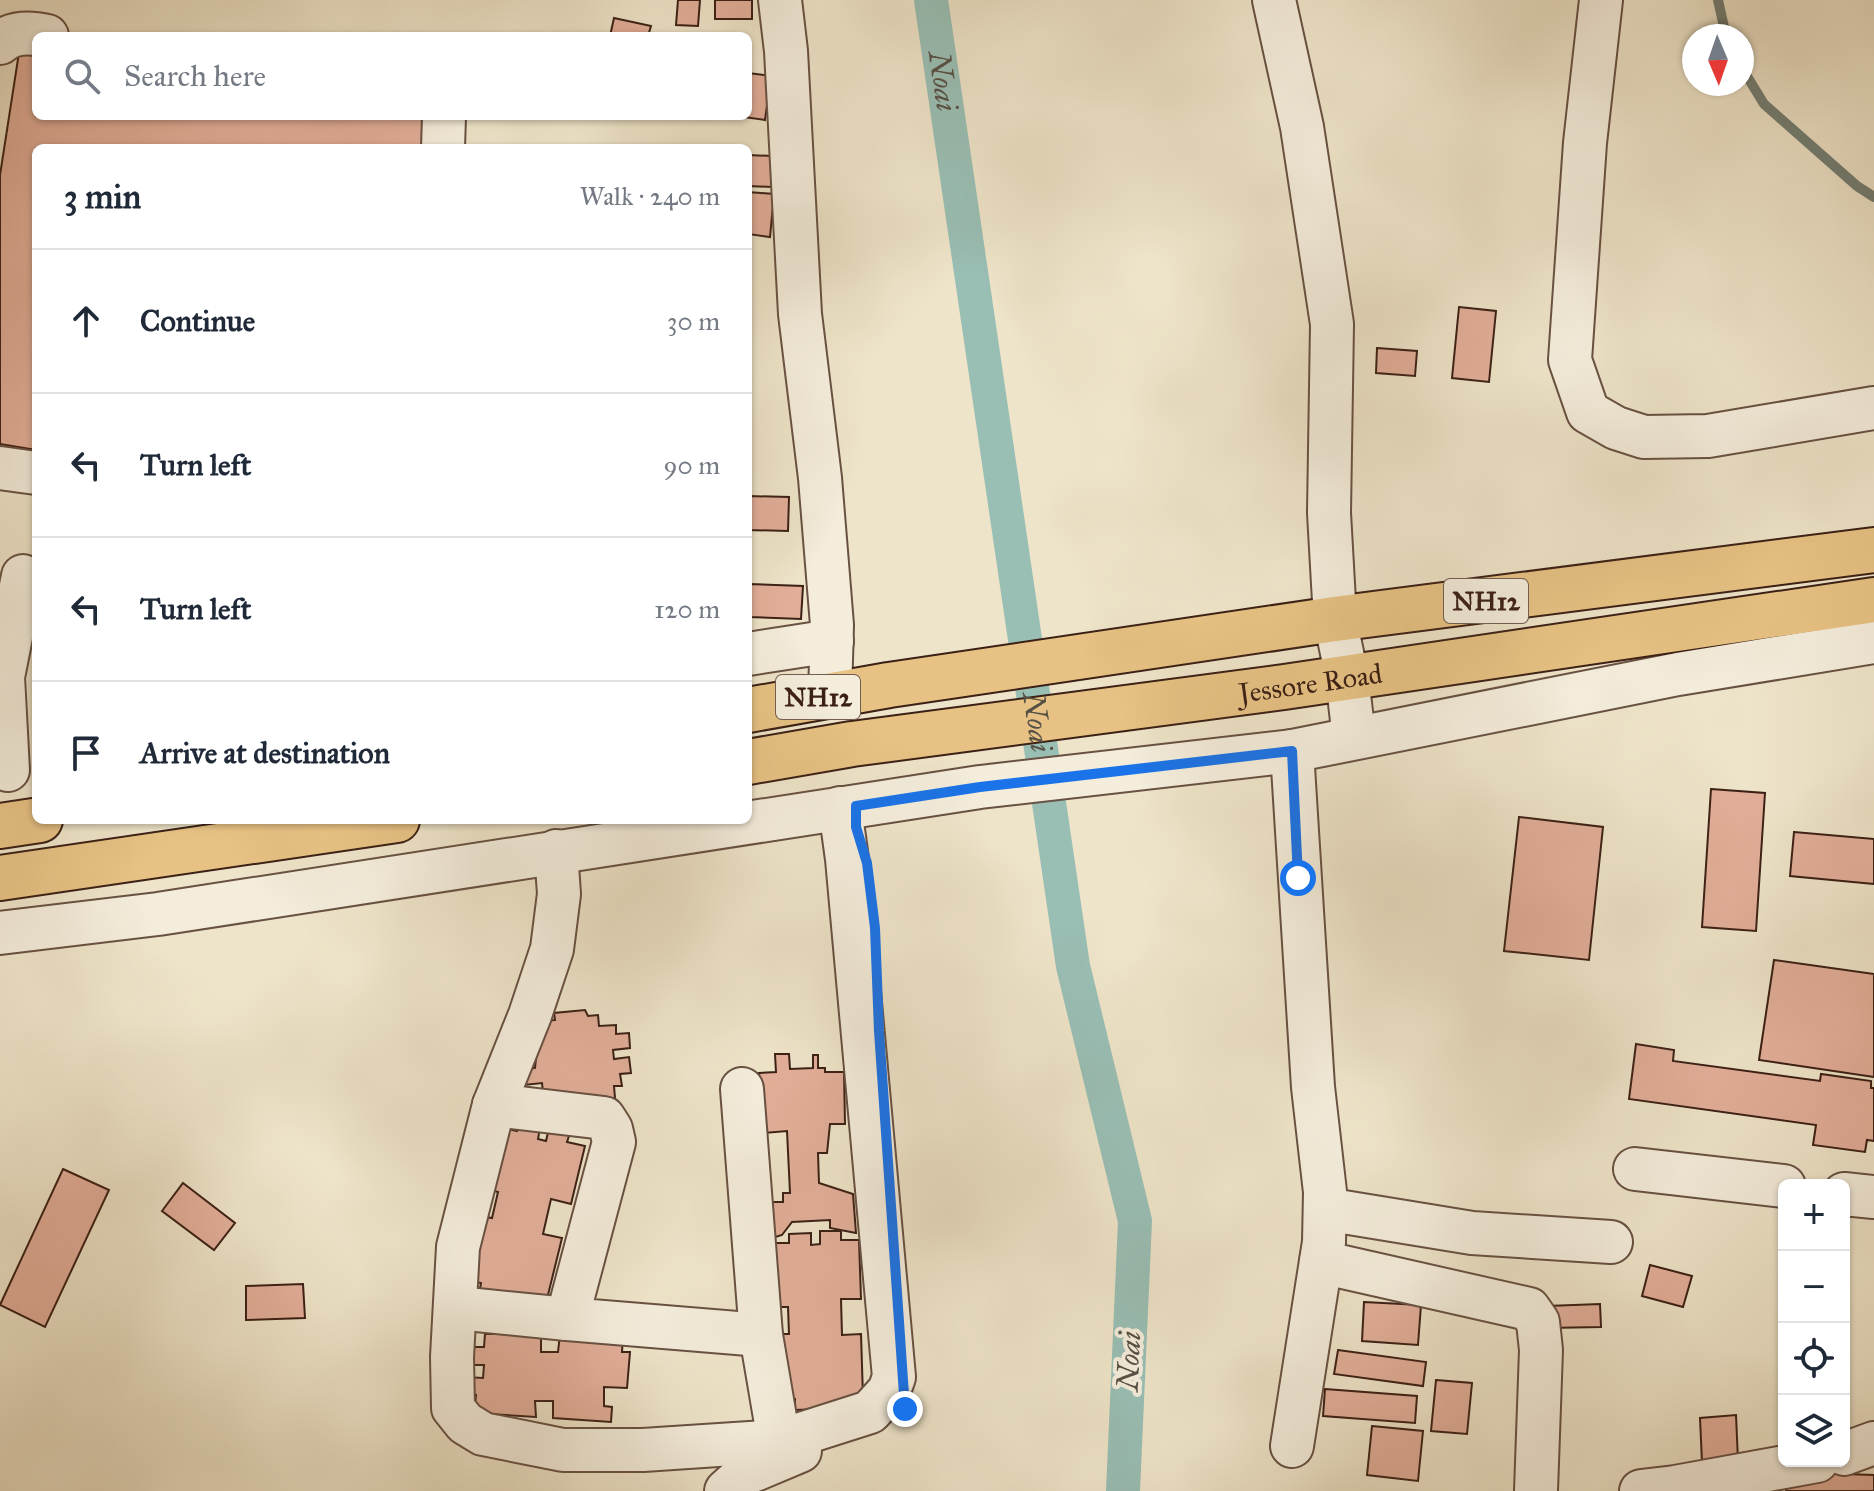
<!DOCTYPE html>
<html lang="en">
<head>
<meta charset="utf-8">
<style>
	:root { --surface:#fff; --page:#f2f2f3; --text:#1f2937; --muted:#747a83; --line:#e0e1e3 }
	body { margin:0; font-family:"IM FELL Great Primer",serif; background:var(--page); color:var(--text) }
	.controls { position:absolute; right:24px; bottom:24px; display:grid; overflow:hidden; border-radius:12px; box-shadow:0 2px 6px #0004 }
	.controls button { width:72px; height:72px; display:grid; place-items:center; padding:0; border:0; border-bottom:2px solid var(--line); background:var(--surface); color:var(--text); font:40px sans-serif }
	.compass { position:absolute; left:1682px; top:24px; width:72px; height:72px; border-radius:50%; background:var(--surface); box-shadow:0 2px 6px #0004; rotate:178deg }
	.stop { position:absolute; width:24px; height:24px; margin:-18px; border:6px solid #1a73e8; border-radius:50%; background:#fff }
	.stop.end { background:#1a73e8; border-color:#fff; box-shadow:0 2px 8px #0008 }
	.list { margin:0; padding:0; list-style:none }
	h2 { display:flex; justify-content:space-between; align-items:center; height:104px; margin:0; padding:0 32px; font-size:34px }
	h2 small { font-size:26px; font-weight:400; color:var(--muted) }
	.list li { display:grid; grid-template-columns:52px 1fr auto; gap:24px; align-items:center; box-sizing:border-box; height:144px; padding:0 32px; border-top:2px solid var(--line) }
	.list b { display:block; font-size:30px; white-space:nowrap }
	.list em { font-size:26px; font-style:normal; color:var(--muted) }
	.icon { flex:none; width:44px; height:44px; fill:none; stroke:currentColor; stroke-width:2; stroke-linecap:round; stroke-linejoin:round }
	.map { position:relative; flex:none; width:1874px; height:1491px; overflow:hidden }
	.search { position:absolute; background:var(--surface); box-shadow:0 2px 6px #0004; left:32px; top:32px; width:720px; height:88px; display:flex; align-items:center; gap:20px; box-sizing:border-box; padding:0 28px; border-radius:12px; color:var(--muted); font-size:30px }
	.panel { position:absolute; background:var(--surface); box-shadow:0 2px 6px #0004; left:32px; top:144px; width:720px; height:680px; border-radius:12px }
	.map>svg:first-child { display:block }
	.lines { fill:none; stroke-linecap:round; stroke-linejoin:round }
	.stream { stroke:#737f75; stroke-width:10 }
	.canal { stroke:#99bfb5; stroke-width:34 }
	.building { fill:#e2ae99; stroke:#3b2015; stroke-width:2 }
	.minor-casing { stroke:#685142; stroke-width:46 }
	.highway-casing { stroke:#3b2015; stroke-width:48 }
	.minor { stroke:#f4eddc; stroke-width:42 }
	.highway { stroke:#e7c284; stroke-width:44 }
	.route { stroke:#1a73e8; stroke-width:10 }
	.labels { text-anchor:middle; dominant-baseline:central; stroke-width:8; stroke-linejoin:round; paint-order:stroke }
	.shield { fill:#f4eddc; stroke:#725e51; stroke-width:2 }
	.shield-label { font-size:26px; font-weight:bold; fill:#3b2015 }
	.street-label { font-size:28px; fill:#3b2015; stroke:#f4eddc }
	.water-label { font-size:30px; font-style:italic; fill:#575045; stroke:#f4eddc }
</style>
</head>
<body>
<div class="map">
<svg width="1874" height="1491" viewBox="0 0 1874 1491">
	<rect width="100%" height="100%" fill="#eee4c9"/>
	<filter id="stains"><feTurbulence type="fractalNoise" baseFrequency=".0025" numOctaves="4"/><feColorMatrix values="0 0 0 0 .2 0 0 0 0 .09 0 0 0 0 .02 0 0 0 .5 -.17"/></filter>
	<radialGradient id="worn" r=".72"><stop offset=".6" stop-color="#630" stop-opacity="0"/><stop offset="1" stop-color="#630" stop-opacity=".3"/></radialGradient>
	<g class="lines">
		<g class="stream">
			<path d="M1718 0 1726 36"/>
			<path d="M1742 68 1764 104 1857 186 1874 197"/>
		</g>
		<path class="canal" id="s1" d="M931 0 1073 966 1135 1221 1123 1491"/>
	</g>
	<g class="building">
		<path d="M678 0H700L698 26 676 25Z"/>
		<rect x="715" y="0" width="37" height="19"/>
		<path d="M614 18 651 26 648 36H610Z"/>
		<path d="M20 46 36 48V116H427L421 148H36V450L0 444V175Z"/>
		<path d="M748 73 771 76 765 120 736 116H748Z"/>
		<path d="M748 155 773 156 771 187 748 186Z"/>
		<path d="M748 192 774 194 770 237 748 234Z"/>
		<path d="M1459 307 1496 311 1489 382 1452 378Z"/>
		<path d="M1377 348 1417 351 1415 376 1376 373Z"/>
		<path d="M748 496 789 497 788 531 748 530Z"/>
		<path d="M748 584 803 586 801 619 748 617Z"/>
		<path d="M1711 789 1765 793 1756 931 1702 927Z"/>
		<path d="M1519 817 1603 827 1589 960 1504 951Z"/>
		<path d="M1794 832 1874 839V884L1790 876Z"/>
		<path d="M1774 960 1874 974V1077L1759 1060Z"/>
		<path d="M585 1010 588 1016 598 1015 599 1026 616 1025V1034L629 1033 630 1048 613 1050 614 1059 629 1057 631 1073 620 1074 622 1086H614L615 1098 555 1105 543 1093 542 1083 524 1085 523 1070 535 1068 540 1022 555 1020 554 1013Z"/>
		<path d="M1636 1044 1674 1050 1673 1061 1820 1081 1821 1074 1871 1081V1088H1874V1141L1867 1140 1865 1152 1813 1145 1816 1125 1629 1099Z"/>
		<path d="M775 1054H789L790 1069 813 1068V1055H818V1068H825V1072H844L845 1124H830L827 1153H818L819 1183 853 1194 856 1233 830 1228V1220L792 1222 782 1235 769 1239 766 1202H783V1193H790L787 1131 764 1133 759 1073 776 1072Z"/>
		<path d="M519 1123 540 1128 538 1139 546 1141 549 1128 570 1133 567 1142 585 1146 571 1204 551 1199 543 1234 562 1238 547 1299 479 1294 481 1283 464 1280 479 1216 492 1218 498 1192 485 1189 500 1127 517 1131Z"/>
		<path d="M63 1169 109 1190 45 1327 0 1305Z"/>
		<path d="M183 1183 235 1223 214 1250 162 1211Z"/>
		<path d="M820 1231H841V1240H859L861 1299H841L842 1335 861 1334 863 1397 850 1408 795 1410V1399L778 1400 776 1334H789L788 1307H774L772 1243H789V1234L811 1233V1245L820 1244Z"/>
		<path d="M1650 1265 1692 1276 1683 1307 1642 1296Z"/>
		<path d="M303 1284 305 1318 246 1320V1286Z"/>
		<path d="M1364 1302 1421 1305 1418 1345 1362 1341Z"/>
		<path d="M1600 1304 1601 1327 1547 1328V1306Z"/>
		<path d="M485 1334H541V1352H558L560 1334 623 1337 622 1352H630L627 1388 604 1387V1406L612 1407 611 1422 553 1418V1401H535L536 1417 474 1413 476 1395 465 1394 466 1377 483 1378 484 1365H473L474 1347H484Z"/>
		<path d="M1338 1350 1426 1362 1423 1386 1334 1374Z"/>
		<path d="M1436 1380 1472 1383 1467 1434 1431 1431Z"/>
		<path d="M1325 1389 1417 1396 1415 1423 1323 1416Z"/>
		<path d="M1736 1415 1738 1461 1702 1463 1700 1418Z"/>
		<path d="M1372 1426 1423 1431 1418 1481 1367 1475Z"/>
		<path d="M1787 1472 1874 1475V1491H1786Z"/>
	</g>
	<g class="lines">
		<defs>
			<g id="minor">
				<path d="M780 0 786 51 800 314 820 478 832 625 830 695"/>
				<path d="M1274 0 1302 127 1332 324 1329 513 1335 619 1347 677 1354 738"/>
				<path d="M1601 0 1585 143 1570 360 1588 412 1616 428 1644 437 1708 436 1874 408"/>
				<path d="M0 43C13 31 30 32 47 36"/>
				<path d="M443 148 444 116"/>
				<path d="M0 468 36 473"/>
				<path d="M748 654 832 641"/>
				<path d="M8 770 3 677 23 576"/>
				<path d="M556 851 559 894 552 949 530 1015 494 1105 458 1247 452 1357 453 1408 465 1423 483 1434 563 1450H643L779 1441 870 1412 889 1391 894 1377 847 859 840 808"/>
				<path d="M0 933 158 914 980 787 1292 751 1678 674 1874 642"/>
				<path d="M494 1105 604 1118 611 1129 614 1142 567 1319 761 1335 742 1089"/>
				<path d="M1635 1169 1784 1186"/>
				<path d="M1844 1194 1874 1197"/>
				<path d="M1325 1209 1472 1233 1611 1242"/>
				<path d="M1321 1262 1529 1309 1538 1322 1541 1350 1536 1491"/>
				<path d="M457 1308 567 1319"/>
				<path d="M761 1335 779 1441"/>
				<path d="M1292 1446 1324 1242 1325 1192 1313 1087 1292 751"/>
				<path d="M1844 1454 1874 1443"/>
				<path d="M726 1491 745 1474 800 1451"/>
				<path d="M1641 1491 1675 1487 1817 1461"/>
			</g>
			<g id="highway">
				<path d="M748 710 889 685 1335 619 1874 550"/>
				<path id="s2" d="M748 762 852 744 1284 687 1874 600"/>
				<path d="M0 826 40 820"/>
				<path d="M0 878 397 820"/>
			</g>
		</defs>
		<use href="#minor" class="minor-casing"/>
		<use href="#highway" class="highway-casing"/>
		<use href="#minor" class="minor"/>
		<use href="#highway" class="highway"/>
	</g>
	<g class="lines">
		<path class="route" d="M905 1409 879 1031 875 928 867 863 856 827V806L980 787 1292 751 1298 878"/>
	</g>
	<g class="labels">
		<g class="shield">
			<rect x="1444" y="579" width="84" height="44" rx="6"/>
			<rect x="776" y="675" width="84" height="44" rx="6"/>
		</g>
		<g class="shield-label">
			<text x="1486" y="601">NH12</text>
			<text x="818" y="697">NH12</text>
		</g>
		<g class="street-label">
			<text stroke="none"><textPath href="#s2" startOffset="568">Jessore Road</textPath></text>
		</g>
		<g class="water-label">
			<text stroke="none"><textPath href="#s1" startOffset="82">Noai</textPath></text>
			<text stroke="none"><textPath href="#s1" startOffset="730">Noai</textPath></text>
			<text transform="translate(1129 1361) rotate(-87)">Noai</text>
		</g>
	</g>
	<rect width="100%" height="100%" filter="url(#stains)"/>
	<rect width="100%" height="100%" fill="url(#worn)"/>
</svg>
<div class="controls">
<button>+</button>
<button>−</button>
<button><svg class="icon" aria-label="locate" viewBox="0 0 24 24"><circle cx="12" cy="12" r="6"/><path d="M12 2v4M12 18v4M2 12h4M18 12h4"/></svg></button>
<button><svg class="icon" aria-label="layers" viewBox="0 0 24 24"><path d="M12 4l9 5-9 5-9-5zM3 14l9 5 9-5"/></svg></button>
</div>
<svg class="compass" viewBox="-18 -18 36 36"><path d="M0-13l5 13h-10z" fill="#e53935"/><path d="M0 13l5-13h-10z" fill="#747a83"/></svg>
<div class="stop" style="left:1298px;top:878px"></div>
<div class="stop end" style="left:905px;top:1409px"></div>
<div class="search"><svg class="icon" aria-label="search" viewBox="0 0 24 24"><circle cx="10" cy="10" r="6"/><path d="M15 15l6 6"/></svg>Search here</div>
<section class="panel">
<h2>3 min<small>Walk · 240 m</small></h2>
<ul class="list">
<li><svg class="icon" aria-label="ahead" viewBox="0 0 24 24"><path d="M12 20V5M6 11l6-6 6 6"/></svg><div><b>Continue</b></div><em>30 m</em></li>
<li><svg class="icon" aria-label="left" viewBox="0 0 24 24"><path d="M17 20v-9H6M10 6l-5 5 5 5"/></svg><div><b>Turn left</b></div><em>90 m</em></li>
<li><svg class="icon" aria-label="left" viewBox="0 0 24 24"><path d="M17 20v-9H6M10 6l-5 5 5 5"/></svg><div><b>Turn left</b></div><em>120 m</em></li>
<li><svg class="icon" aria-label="arrive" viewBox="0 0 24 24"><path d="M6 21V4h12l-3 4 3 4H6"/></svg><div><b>Arrive at destination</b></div></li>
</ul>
</section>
</div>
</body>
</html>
